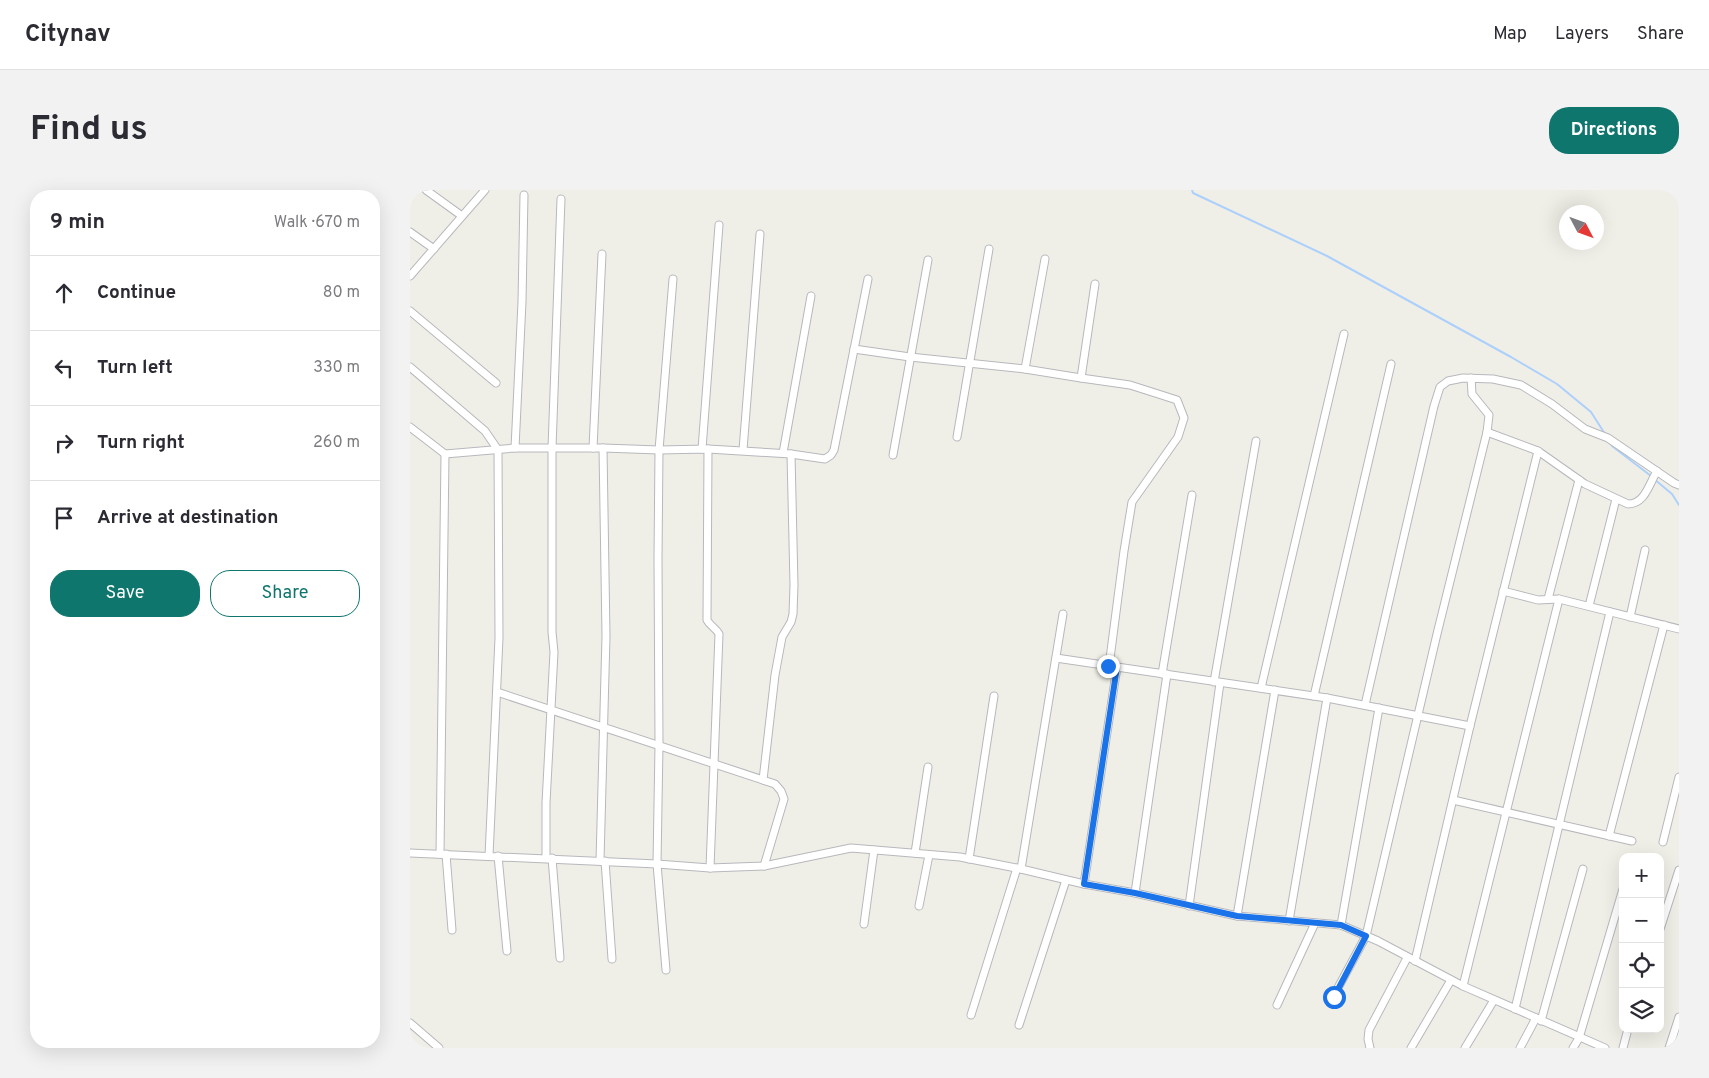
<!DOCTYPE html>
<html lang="en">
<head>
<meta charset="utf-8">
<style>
	:root { --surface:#fff; --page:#f2f2f3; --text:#2b2b33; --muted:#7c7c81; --line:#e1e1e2; --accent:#0f766e }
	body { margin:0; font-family:Overpass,sans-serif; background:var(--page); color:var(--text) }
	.controls { position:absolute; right:15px; bottom:15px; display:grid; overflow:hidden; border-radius:10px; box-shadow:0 5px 20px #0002 }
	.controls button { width:45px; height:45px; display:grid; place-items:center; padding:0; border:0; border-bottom:1px solid var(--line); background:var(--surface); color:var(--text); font:25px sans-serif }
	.compass { position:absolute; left:1149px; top:15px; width:45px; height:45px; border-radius:50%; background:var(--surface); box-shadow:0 5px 20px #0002; rotate:131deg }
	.stop { position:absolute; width:15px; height:15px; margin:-11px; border:4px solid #1a73e8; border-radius:50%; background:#fff }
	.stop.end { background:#1a73e8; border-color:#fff; box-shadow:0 1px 5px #0008 }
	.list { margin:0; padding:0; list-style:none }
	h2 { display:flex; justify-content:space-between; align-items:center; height:65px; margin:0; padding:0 20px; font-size:21px }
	h2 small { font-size:16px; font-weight:400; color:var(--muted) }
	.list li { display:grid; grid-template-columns:32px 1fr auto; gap:15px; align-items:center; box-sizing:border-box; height:75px; padding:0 20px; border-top:1px solid var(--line) }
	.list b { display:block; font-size:19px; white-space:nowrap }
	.list em { font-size:16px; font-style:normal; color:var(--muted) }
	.actions { display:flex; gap:10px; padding:15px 20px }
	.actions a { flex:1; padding:11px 0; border:1px solid var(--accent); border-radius:20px; text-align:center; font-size:18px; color:var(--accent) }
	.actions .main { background:var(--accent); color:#fff }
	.icon { flex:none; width:28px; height:28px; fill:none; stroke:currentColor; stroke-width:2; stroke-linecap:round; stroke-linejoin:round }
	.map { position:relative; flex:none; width:1269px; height:858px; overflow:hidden; border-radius:20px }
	header { display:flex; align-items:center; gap:30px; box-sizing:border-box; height:70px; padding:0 25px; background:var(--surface); border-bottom:1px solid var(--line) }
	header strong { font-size:24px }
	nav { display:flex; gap:28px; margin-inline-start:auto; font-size:18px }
	.intro { display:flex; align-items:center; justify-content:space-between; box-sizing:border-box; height:120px; padding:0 30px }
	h1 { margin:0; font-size:35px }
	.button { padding:12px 22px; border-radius:20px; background:var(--accent); color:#fff; font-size:18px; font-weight:700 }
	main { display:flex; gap:30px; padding:0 30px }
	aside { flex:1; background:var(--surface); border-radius:20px; box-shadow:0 5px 20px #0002 }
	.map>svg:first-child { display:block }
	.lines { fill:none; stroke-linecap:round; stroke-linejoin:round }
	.stream { stroke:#acd0fb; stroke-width:2 }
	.minor-casing { stroke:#b7b8bd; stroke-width:9 }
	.minor { stroke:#fff; stroke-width:7 }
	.route { stroke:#1a73e8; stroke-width:6 }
</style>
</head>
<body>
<header>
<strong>Citynav</strong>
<nav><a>Map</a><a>Layers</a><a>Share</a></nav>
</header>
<div class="intro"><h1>Find us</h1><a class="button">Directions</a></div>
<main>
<aside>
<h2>9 min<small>Walk · 670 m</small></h2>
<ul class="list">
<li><svg class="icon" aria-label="ahead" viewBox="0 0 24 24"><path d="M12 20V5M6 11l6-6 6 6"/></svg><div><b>Continue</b></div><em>80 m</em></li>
<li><svg class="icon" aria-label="left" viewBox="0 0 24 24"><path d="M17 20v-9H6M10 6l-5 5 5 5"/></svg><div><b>Turn left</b></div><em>330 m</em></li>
<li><svg class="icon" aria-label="right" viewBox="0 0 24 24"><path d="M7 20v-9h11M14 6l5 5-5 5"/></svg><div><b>Turn right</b></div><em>260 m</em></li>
<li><svg class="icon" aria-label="arrive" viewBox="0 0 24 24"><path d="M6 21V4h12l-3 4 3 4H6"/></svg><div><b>Arrive at destination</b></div></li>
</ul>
<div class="actions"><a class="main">Save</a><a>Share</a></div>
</aside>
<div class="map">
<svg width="1269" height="858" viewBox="0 0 1269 858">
	<rect width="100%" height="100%" fill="#f0efe7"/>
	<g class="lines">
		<g class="stream">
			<path d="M782 0 783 3 917 66 1101 167 1147 194 1181 222 1195 244"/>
			<path d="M1200 253 1202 256 1241 286"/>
			<path d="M1244 289 1262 304 1269 315"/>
		</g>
		<defs>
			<g id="minor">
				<path d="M16 0 52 26"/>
				<path d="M0 42 24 59"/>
				<path d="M0 86 75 0"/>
				<path d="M0 121 86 193"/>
				<path d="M444 159 500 167 615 179 671 188 720 195 767 210 774 228 768 247 722 312 714 361 699 476"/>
				<path d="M0 177 75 241 88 260 89 448 79 666"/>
				<path d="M615 179 635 69"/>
				<path d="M671 188 685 94"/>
				<path d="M0 237 35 264 105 258H193L249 260 298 259 381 264 415 269 421 265 424 260 458 89"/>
				<path d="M1077 242 1128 261 1175 294 1218 314C1235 314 1239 294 1247 281"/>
				<path d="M547 247 579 59"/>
				<path d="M105 258 112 112 114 5"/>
				<path d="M183 258 192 64"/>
				<path d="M292 259 309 35"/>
				<path d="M298 259 297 430C300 436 306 438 309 444L300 678"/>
				<path d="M333 260 350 44"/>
				<path d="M373 263 401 106"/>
				<path d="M483 265 518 70"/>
				<path d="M1093 401 1128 410 1149 409 1269 439"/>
				<path d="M1138 409 1169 290"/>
				<path d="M1179 416 1206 309"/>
				<path d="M1220 427 1235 360"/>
				<path d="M646 468 917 508 1060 536"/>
				<path d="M752 484 782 305"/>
				<path d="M804 492 846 251"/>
				<path d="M851 498 934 144"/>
				<path d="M87 502 365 594 371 601 374 609 354 676"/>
				<path d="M904 506 981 174"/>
				<path d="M955 515 1024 216 1030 197 1038 191 1053 188 1083 189 1111 195 1142 214 1175 239 1198 248 1264 293 1269 295"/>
				<path d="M353 590 365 485 372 447 381 432 383 424 384 395 381 264"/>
				<path d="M1043 610 1222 651"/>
				<path d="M1199 646 1254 435"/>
				<path d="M1253 652 1269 587"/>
				<path d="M0 663 247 674 300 678 354 676 441 658 550 667 611 679 674 694 725 703 827 726 931 735 968 751 1053 796 1195 858"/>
				<path d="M505 663 518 577"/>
				<path d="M30 664 35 264"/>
				<path d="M36 664 42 740"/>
				<path d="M88 666 97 761"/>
				<path d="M136 668V613L144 462 142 442V258L151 9"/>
				<path d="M142 668 150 768"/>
				<path d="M559 669 584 506"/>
				<path d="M190 671 196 446 193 258"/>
				<path d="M195 671 202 769"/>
				<path d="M611 679 653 424"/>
				<path d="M674 694 707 477"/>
				<path d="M725 703 757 484"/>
				<path d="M509 716 519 665"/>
				<path d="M779 716 810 493"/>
				<path d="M827 726 865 500"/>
				<path d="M879 731 917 508"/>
				<path d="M454 734 464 660"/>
				<path d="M931 735 969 518"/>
				<path d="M1250 739 1269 680"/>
				<path d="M1005 771 1060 536 1128 261"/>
				<path d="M256 780 247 674 249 555 248 368 249 260 263 89"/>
				<path d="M1053 796 1149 409"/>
				<path d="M923 807 956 746 1027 444 1077 242 1079 225 1062 204 1061 188"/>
				<path d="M867 815 905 733"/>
				<path d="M1105 819 1200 422"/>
				<path d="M561 825 607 678"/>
				<path d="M1131 831 1173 679"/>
				<path d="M0 833 29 858"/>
				<path d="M609 835 656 690"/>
				<path d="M960 858 958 849 959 840 997 768"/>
				<path d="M1001 858 1041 790"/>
				<path d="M1055 858 1084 810"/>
				<path d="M1110 858 1126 828"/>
				<path d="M1163 858 1169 848 1213 699"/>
				<path d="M1213 858 1218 839"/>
				<path d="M1259 858 1269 827"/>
			</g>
		</defs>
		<use href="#minor" class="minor-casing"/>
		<use href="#minor" class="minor"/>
	</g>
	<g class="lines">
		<path class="route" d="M698 476 707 477 674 694 725 703 827 726 931 735 956 746 924 807"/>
	</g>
</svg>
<div class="controls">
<button>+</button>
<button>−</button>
<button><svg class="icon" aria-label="locate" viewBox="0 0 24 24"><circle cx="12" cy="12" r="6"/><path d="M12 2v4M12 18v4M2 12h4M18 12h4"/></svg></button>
<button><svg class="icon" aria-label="layers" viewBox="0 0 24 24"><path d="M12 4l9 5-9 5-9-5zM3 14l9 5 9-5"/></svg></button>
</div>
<svg class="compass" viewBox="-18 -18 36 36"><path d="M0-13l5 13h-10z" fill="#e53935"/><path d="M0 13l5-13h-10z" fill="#7c7c81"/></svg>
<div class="stop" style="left:924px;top:807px"></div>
<div class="stop end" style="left:698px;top:476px"></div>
</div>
</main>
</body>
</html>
